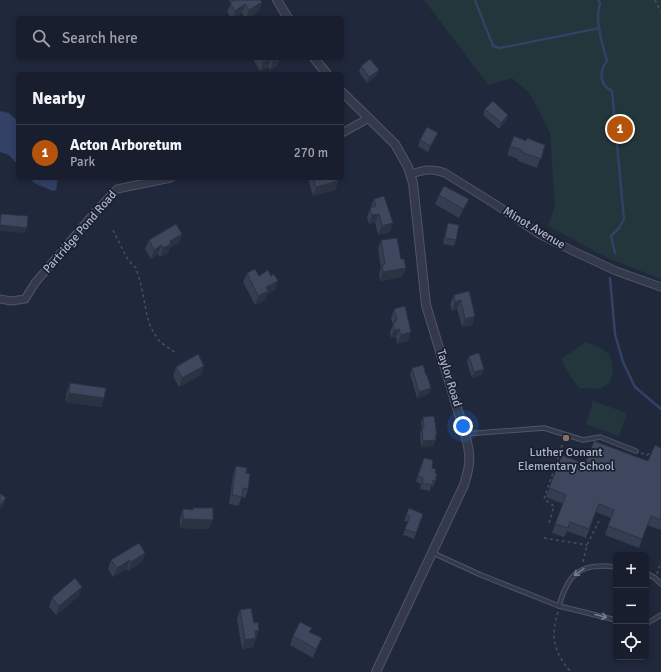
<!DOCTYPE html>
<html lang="en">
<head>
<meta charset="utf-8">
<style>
	:root { --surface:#181e2d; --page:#212735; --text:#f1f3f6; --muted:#9fa2aa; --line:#363c49; --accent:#b45309 }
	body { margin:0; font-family:Signika,sans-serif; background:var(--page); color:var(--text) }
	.controls { position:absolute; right:12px; bottom:12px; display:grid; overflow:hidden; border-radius:6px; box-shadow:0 2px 6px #0003 }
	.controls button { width:36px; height:36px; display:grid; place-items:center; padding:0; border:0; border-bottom:1px solid var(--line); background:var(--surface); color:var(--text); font:20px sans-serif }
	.you { position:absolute; left:463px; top:426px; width:14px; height:14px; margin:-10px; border:3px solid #fff; border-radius:50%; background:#1a73e8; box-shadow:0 0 0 6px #1a73e833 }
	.badge { display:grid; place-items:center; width:26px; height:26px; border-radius:50%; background:var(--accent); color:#fff; font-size:13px; font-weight:700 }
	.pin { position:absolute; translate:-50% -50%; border:2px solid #fff; box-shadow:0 1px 4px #0006 }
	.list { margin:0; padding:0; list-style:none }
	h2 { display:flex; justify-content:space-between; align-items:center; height:52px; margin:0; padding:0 16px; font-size:17px }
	h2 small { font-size:13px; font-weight:400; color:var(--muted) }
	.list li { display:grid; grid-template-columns:26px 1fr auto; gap:12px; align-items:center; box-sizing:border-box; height:56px; padding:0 16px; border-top:1px solid var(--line) }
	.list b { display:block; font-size:15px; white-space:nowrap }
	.list p { margin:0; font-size:13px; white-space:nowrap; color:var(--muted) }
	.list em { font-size:13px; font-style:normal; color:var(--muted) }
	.icon { flex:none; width:22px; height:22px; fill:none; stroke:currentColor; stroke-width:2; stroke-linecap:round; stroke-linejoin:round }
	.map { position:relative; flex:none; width:661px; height:672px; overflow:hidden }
	.search { position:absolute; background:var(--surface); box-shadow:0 2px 6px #0003; left:16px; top:16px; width:328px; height:44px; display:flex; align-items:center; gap:10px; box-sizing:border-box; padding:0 14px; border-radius:6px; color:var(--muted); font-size:15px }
	.panel { position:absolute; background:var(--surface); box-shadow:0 2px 6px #0003; left:16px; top:72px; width:328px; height:108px; border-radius:6px }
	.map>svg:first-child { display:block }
	.green { fill:#22363c }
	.water { fill:#324165 }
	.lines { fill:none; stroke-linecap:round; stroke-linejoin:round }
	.stream { stroke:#324165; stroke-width:2.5 }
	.service-casing { stroke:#4f5566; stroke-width:5.5 }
	.minor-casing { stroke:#4f5566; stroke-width:9 }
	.tertiary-casing { stroke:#4f5566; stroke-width:10 }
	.path { stroke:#40535a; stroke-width:1.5; stroke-dasharray:3 3; stroke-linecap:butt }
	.service { stroke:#343a4c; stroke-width:3.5 }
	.minor { stroke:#343a4c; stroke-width:7 }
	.tertiary { stroke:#343a4c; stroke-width:8 }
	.wall { fill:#353d51 }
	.shaded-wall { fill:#2b3242 }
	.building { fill:#3e475e; stroke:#2b3242 }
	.oneway { stroke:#787e90 }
	.education-dot { fill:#8d6e63; stroke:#192030; stroke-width:1.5 }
	.labels { text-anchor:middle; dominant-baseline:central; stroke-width:3.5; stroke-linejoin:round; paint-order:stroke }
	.street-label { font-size:12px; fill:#afb5c8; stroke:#192030 }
	.poi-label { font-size:12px; fill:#afb5c8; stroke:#192030 }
</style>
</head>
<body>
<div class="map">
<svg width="661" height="672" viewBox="0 0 661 672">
	<rect width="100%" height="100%" fill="#20283c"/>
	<g class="green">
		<path d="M424 0H661V279L608 258 548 226 555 206 550 133 530 94 512 78 488 85Z"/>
		<path d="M586 342 599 347 609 354 612 363 613 373 609 383 600 389 579 388 570 376 561 359Z"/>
		<path d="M593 401 627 413 619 436 586 424Z"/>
	</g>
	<g class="water">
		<path d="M0 111 9 113 18 121V165L9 155 0 152Z"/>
		<path d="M30 178H58L56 190 53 191 34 183Z"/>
	</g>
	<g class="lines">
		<g class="stream">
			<path d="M475 0 493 46 500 48 600 28"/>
			<path d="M598 0 600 4C594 19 603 46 607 61 599 71 599 85 612 91L624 219 619 228 611 236 615 253"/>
			<path d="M610 278 615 334 623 362 635 387 661 409"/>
		</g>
		<defs>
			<g id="service">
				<path d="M465 434 544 428 583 440 600 437 636 451"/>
				<path d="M433 553 481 575 559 606 616 620"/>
				<path d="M646 573 655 578 661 584"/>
				<path d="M559 606C568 573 581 562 616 567"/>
				<path d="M646 624 661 615"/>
			</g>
			<g id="minor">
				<path d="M342 133 369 118"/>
				<path d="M411 174C425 170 431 168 445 173L498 206 539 234 573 251 616 271 661 287"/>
				<path d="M0 299 11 301 25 299 35 283 96 211 117 189 171 178"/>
			</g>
			<g id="tertiary">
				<path d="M277 0 288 18"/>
				<path d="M314 58 327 74"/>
				<path d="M342 92 395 144 408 167 413 183 426 305 465 434C471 456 471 463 464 485L376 672"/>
			</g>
		</defs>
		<use href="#service" class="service-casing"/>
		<use href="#minor" class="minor-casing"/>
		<use href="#tertiary" class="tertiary-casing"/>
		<g class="path">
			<path d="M655 0 661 12"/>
			<path d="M113 230 128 260 136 268 141 285 147 315 151 328 160 342 176 353"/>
			<path d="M641 453 647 455 652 452 654 453"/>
			<path d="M549 523 554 506 544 499 564 440"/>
			<path d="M544 538 587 545"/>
			<path d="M583 562 587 545 599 521"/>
			<path d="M657 574 661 562"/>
			<path d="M558 612C550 636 554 653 571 672"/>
		</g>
		<use href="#service" class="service"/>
		<use href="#minor" class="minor"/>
		<use href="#tertiary" class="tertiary"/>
	</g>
	<g class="wall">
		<path d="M229 0H260L262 2 259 11 248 18H245L242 13 234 18H231L227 12 231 3Z"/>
		<path d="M253 58H280L277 66 270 70 268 67 260 71 253 59Z"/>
		<path d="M361 66 376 76 367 83 359 72Z"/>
		<path d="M485 109 508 115 506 121 499 129 483 115Z"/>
		<path d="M514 136 526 141 545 145 537 168 518 161V159L507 155Z"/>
		<path d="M435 139 428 152 418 146 420 140Z"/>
		<path d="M309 178H337L338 181 335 190 313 196 308 179Z"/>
		<path d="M439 195 469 199 465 208 459 218 435 204Z"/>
		<path d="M374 199 390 232 378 235 375 222 369 224 367 217Z"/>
		<path d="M448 223 456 240 454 246 443 244 446 229Z"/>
		<path d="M182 234 179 243 169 248 168 253 160 257 158 254 151 259 145 249 149 240Z"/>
		<path d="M381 240 402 277 380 281 379 274 381 268 378 249Z"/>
		<path d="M247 273 259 276 275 290 267 294 265 300 255 305 243 282Z"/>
		<path d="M469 291 475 316 472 325 462 327 457 309 452 311 450 304 454 295Z"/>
		<path d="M394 309 408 341 397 344 396 337 391 338 390 332 393 325 391 318Z"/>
		<path d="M469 356 484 369 482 375 472 378 467 362Z"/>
		<path d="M176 367 201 375 179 387 173 376Z"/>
		<path d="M412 368 429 394 417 398 410 374Z"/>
		<path d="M70 383 104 398 101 407 65 402 67 392Z"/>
		<path d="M423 417 437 435 433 446 421 447 420 433 422 428 421 423Z"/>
		<path d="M661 448V530L647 525 639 548 605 535 611 518 596 512 586 538 567 531 564 537 552 533 563 504 546 497 562 455 585 464 648 461Z"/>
		<path d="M421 464 432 468 435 473V481L433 487 431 486 430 491 420 489 421 484 416 482Z"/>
		<path d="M236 466 246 473 248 489 245 498 242 497 238 506 229 504 233 475Z"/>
		<path d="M193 508 209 529 180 528V518L183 509 193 510Z"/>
		<path d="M409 508 423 514 414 539 403 535 408 522 404 521Z"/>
		<path d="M145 553 142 562 128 571 127 569 113 577 108 569 111 560Z"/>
		<path d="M79 596 56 615 49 607 52 598Z"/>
		<path d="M240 610 254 623 259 630 253 647 242 649 237 619Z"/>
		<path d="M310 632 322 638 318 647 313 658 290 645 293 636Z"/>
	</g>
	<g class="shaded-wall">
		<path d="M262 2 259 11 248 18H246L249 10Z"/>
		<path d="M245 4 242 13 234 18H233L235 11Z"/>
		<path d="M271 58 268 67 260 71 263 62Z"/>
		<path d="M276 58H280L277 66 270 70 273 61Z"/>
		<path d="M379 70 376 76 367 83 369 77Z"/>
		<path d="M508 115 506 121 499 129 501 123Z"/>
		<path d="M438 133 435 139 428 152 430 146Z"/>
		<path d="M338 181 335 190 313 196 316 187Z"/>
		<path d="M469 199 465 208 459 218 463 209Z"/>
		<path d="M379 214 375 222 369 224 372 215Z"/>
		<path d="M393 223 390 232 378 235 382 226Z"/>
		<path d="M0 225 27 228 24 233 0 231Z"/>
		<path d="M182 234 179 243 169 248 168 253 160 257 163 248 170 241Z"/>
		<path d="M162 245 158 254 151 259 154 250Z"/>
		<path d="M406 268 402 277 380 281 383 272Z"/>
		<path d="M278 281 275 290 267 294 265 300 255 305 258 296 266 287Z"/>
		<path d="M461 300 457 309 452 311 455 302Z"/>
		<path d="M475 316 472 325 462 327 465 319Z"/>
		<path d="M399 329 396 337 391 338 394 330Z"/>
		<path d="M411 332 408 341 397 344 401 335Z"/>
		<path d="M204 366 201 375 179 387 182 378Z"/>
		<path d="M484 369 482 375 472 378 474 372Z"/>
		<path d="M431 388 429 394 417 398 419 392Z"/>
		<path d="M69 393 104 398 101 407 65 402Z"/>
		<path d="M435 435H437L433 446 421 447 423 441Z"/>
		<path d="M6 498 3 506 0 510V505Z"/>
		<path d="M183 519 213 520 209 529 180 528Z"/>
		<path d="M145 553 142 562 128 571 131 562Z"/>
		<path d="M130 560 127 569 113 577 117 568Z"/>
		<path d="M82 587 79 596 56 615 59 606Z"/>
		<path d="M259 630 253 647 242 649 245 640 255 631Z"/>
		<path d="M322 638 318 647 313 658 316 649Z"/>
	</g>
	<g class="building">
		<path d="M235 0H260L262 2 249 10 245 4 235 11 230 3Z"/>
		<path d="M261 58H271L263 62Z"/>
		<path d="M271 58H278L273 61Z"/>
		<path d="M370 59 379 70 369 77 361 66Z"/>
		<path d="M493 101 508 115 501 123 485 109Z"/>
		<path d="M427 127 438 133 430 146 420 140Z"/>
		<path d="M514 136 526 141 527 138 545 145 541 159 521 152 522 150 510 146Z"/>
		<path d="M313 178H337L338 181 316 187Z"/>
		<path d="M444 186 469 199 463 209 439 195Z"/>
		<path d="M384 196 393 223 382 226 379 214 372 215 370 208 376 206 374 199Z"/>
		<path d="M1 214 28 216 27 228 0 225Z"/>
		<path d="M448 223 459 225 456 240 445 238Z"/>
		<path d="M176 224 182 234 170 241 171 244 163 248 162 245 154 250 149 240Z"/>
		<path d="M397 238 401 259H404L406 268 383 272 382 265 385 264 381 240Z"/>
		<path d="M255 269 259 276 268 270 271 276 274 274 278 281 266 287 268 291 258 296 247 273Z"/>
		<path d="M469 291 475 316 465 319 461 300 455 302 454 295Z"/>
		<path d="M405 306 411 332 401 335 399 329 394 330 393 323 396 322 395 320H397L394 309Z"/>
		<path d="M479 353 484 369 474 372 469 356Z"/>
		<path d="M198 354 204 366 182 378 176 367Z"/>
		<path d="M423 365 426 375H427L431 388 419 392 412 368Z"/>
		<path d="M70 383 106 388 104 398 69 393Z"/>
		<path d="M434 416 437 435H435L436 440 423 441 422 427H424L423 417Z"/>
		<path d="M594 441 648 461 655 445 661 448V520L651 516 642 539 608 526 614 510 599 504 589 529 570 522 568 528 555 524 566 495 549 488 562 455 585 464Z"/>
		<path d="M424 458 433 460 432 468 436 469 435 473 437 474 435 481 433 480 432 485 422 483 423 478 418 476Z"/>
		<path d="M236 466 247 468 246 473 250 474 248 489 243 488 242 497 232 495Z"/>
		<path d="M0 493 6 498 0 505Z"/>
		<path d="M193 508H213V520L183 519V509L193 510Z"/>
		<path d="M409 508 423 514 416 533 405 529 410 516 406 515Z"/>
		<path d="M139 543 145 553 131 562 130 560 117 568 111 560Z"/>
		<path d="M75 578 82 587 59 606 52 598Z"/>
		<path d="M251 608 254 623 258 622 259 630 255 631 256 638 245 640 240 610Z"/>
		<path d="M300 622 312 628 309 632 322 638 316 649 293 636Z"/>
	</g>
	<defs><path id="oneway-shaft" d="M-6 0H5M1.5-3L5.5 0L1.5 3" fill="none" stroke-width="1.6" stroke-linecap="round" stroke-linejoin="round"/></defs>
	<g class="oneway">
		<use href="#oneway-shaft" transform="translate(579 572) rotate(145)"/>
		<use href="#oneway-shaft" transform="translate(601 616) rotate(14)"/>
	</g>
	<circle class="education-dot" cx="566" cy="438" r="4"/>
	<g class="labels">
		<g class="street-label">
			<text transform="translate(534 228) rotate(31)">Minot Avenue</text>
			<text transform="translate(80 232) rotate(-49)">Partridge Pond Road</text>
			<text transform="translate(449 378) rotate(73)">Taylor Road</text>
		</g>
		<g class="poi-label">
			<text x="566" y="452">Luther Conant<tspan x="566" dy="14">Elementary School</tspan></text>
		</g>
	</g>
</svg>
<div class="controls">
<button>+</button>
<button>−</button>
<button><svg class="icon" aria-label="locate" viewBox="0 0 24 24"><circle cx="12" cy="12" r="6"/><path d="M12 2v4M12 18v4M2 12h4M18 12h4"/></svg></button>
</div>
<div class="you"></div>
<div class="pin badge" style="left:620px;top:129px">1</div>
<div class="search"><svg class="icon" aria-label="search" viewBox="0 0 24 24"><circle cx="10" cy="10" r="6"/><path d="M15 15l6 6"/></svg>Search here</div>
<section class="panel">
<h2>Nearby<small></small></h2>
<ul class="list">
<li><span class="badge">1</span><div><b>Acton Arboretum</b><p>Park</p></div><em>270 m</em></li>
</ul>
</section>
</div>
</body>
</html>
